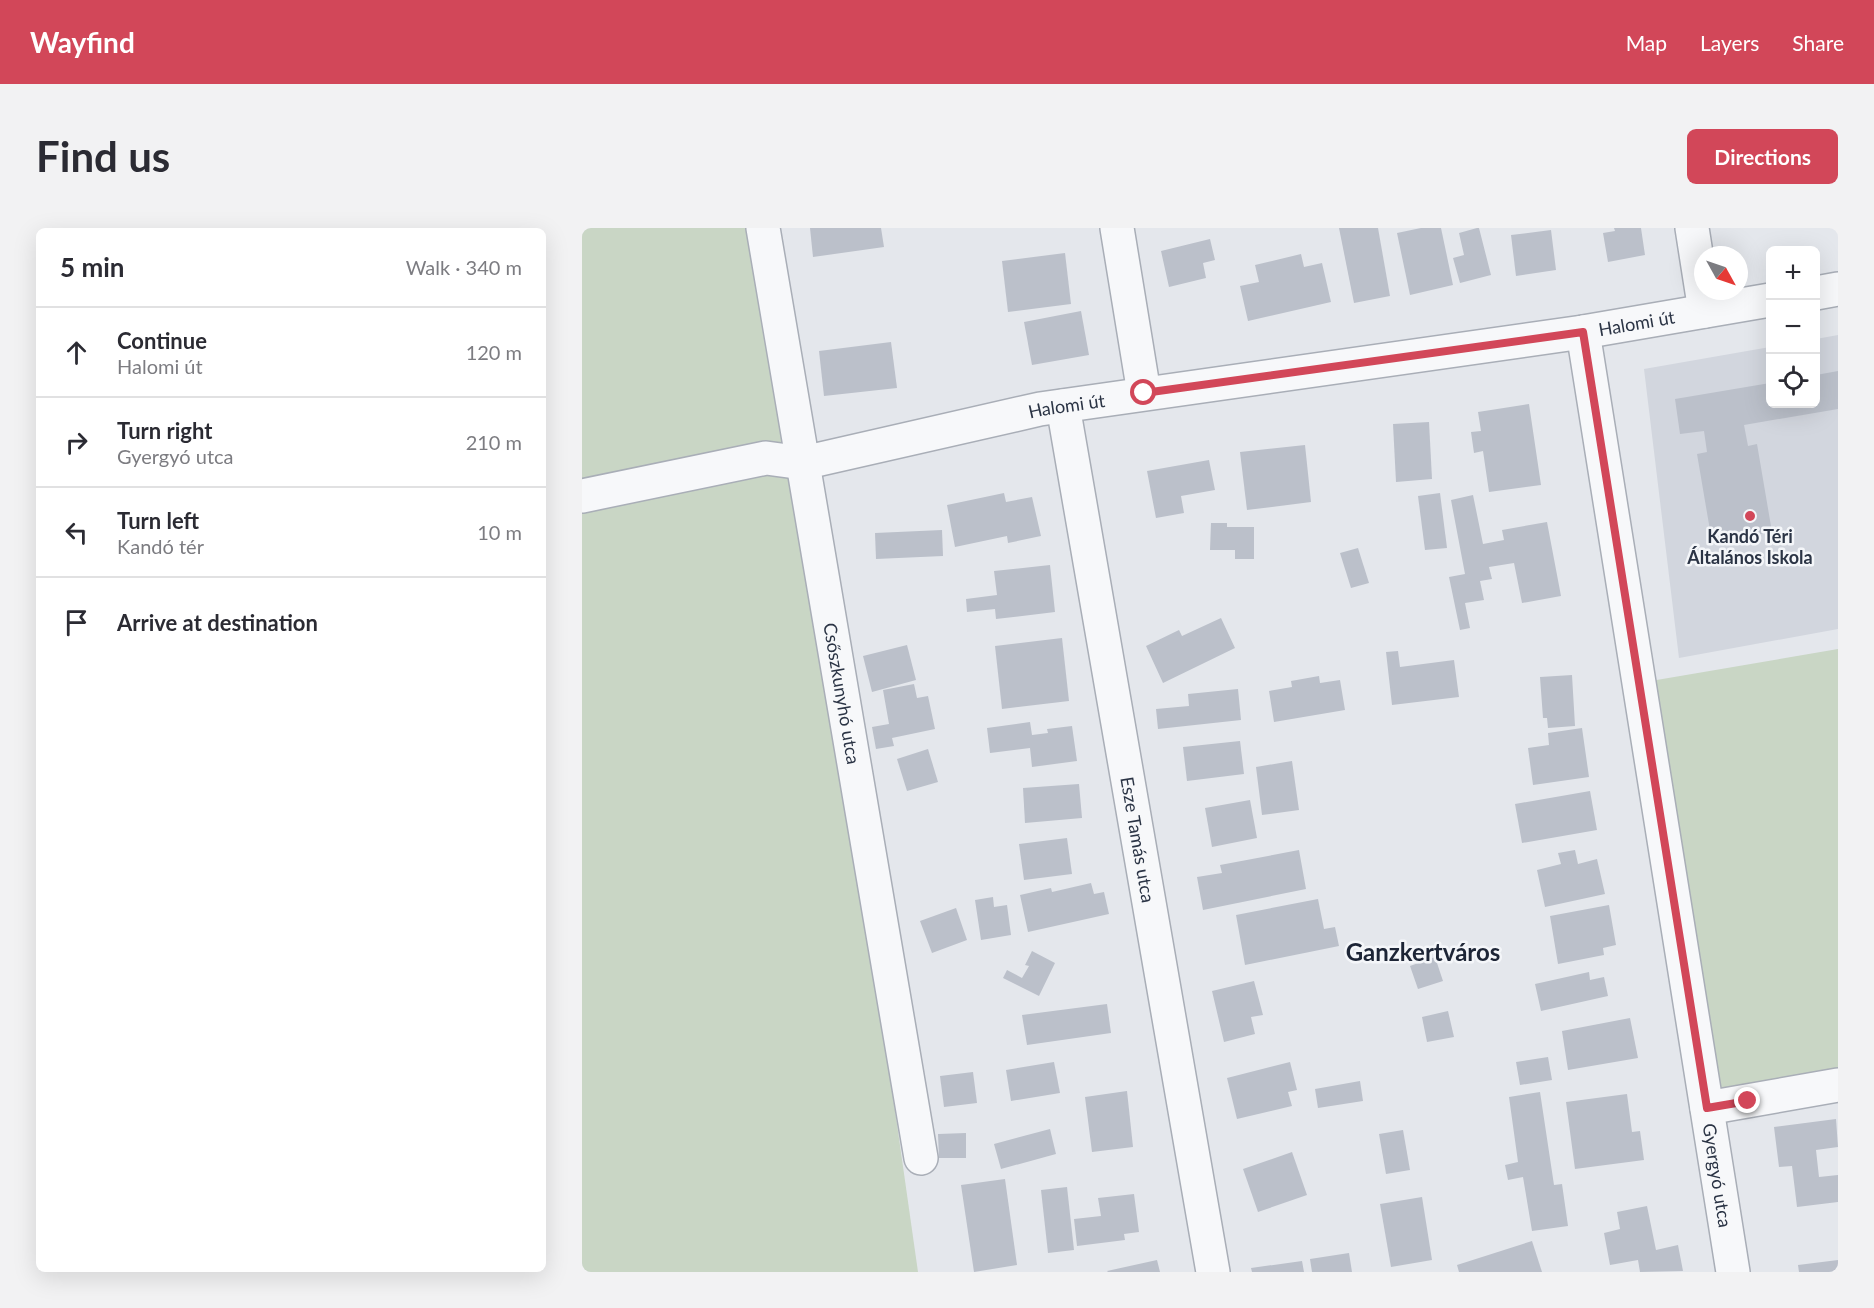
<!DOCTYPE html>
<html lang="en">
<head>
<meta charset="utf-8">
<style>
	:root { --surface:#fff; --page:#f2f2f3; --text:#2b2b33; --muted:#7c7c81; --line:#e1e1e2; --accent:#d24759 }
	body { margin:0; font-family:Lato,sans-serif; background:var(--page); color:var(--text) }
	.controls { position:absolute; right:18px; top:18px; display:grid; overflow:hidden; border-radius:9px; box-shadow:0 6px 24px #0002 }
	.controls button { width:54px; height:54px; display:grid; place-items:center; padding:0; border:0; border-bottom:2px solid var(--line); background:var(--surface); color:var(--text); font:30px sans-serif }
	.compass { position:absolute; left:1112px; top:18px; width:54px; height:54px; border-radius:50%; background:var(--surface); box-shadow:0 6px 24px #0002; rotate:130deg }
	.stop { position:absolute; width:18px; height:18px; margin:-14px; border:4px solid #d24759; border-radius:50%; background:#fff }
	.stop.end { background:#d24759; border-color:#fff; box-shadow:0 2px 6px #0008 }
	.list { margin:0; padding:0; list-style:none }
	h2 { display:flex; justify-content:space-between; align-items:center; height:78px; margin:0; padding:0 24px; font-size:26px }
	h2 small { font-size:20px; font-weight:400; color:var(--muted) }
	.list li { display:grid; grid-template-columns:39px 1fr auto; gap:18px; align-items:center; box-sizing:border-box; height:90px; padding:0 24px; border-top:2px solid var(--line) }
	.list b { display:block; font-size:22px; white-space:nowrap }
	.list p { margin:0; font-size:20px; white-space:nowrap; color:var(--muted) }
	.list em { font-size:20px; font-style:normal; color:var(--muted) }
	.icon { flex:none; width:33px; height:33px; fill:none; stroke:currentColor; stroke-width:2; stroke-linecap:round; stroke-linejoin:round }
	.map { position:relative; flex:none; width:1256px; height:1044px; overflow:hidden; border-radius:9px }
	header { display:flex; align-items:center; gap:36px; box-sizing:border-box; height:84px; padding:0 30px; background:var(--accent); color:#fff }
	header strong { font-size:28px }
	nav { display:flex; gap:33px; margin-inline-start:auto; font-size:21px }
	.intro { display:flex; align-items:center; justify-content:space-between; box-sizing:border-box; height:144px; padding:0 36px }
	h1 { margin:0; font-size:42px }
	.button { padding:15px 27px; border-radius:9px; background:var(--accent); color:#fff; font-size:21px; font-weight:700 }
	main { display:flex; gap:36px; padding:0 36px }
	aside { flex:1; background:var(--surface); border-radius:9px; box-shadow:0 6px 24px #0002 }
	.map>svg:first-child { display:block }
	.built { fill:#d2d6de }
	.green { fill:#c9d6c5 }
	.building { fill:#bbc0ca }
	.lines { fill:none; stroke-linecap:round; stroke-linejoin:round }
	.minor-casing { stroke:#a9aeb7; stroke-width:36 }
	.minor { stroke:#f7f8fa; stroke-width:33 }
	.route { stroke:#d24759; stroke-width:8 }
	.poi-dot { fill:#d24759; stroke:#f4f6f9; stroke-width:2 }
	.labels { text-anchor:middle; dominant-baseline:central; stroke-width:5; stroke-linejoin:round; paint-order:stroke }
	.street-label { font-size:18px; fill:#2b3445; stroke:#f4f6f9 }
	.poi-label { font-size:18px; font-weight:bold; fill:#2b3445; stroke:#f4f6f9 }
	.district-label { font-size:24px; font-weight:bold; fill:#1d2536; stroke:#f4f6f9 }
</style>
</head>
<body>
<header>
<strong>Wayfind</strong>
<nav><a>Map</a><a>Layers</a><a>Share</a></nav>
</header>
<div class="intro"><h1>Find us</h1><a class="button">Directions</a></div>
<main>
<aside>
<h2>5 min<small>Walk · 340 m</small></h2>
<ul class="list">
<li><svg class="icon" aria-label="ahead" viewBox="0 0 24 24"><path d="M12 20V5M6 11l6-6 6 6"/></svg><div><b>Continue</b><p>Halomi út</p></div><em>120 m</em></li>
<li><svg class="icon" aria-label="right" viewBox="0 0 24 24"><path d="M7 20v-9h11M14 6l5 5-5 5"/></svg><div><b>Turn right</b><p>Gyergyó utca</p></div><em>210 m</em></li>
<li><svg class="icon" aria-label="left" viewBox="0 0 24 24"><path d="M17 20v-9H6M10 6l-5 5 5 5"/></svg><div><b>Turn left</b><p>Kandó tér</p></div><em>10 m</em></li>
<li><svg class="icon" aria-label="arrive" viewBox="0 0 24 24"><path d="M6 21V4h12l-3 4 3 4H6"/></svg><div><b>Arrive at destination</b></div></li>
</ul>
</aside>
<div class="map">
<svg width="1256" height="1044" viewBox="0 0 1256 1044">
	<rect width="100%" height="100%" fill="#e4e7ec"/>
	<path class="built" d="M1256 107V401L1097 430 1062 141 1188 119V176H1234V111Z"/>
	<g class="green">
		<path d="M0 0H181L221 235 336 1044H0Z"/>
		<path d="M1256 421V857L1125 880 1057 455Z"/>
	</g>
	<g class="building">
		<path d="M228 0H299L302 19 231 29Z"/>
		<path d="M757 0H796L808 68 772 75Z"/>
		<path d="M839 0H859L871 57 828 67 815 5Z"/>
		<path d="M895 0H897L909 47 878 55 871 30 882 27 877 5Z"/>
		<path d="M1032 0H1059L1063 27 1026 34 1021 5 1033 3Z"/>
		<path d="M969 2 974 42 934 48 929 7Z"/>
		<path d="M628 11 633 32 621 35 624 50 587 59 579 23Z"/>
		<path d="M483 25 489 76 426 84 420 33Z"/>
		<path d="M719 26 722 39 740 35 749 74 666 93 658 58 677 54 673 37Z"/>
		<path d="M499 83 507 127 450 137 442 94Z"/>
		<path d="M309 114 315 160 242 168 237 123Z"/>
		<path d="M1256 143V181L1162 197 1166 218 1175 216 1190 304 1130 314 1115 226 1125 224 1122 203 1098 206 1093 171 1188 155V176H1234V147Z"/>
		<path d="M947 176 959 257 907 264 901 223 892 225 889 204 899 203 896 184Z"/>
		<path d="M847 194 850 251 814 254 811 196Z"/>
		<path d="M723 217 729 274 665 282 658 224Z"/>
		<path d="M627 232 633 262 599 268 602 285 574 290 565 243Z"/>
		<path d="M422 265 424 274 450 269 459 308 426 315 425 308 373 319 365 277Z"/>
		<path d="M858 265 865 320 843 322 836 268Z"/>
		<path d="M891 267 901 316 922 312 920 302 965 294 979 368 940 375 932 335 907 339 910 351 898 353 902 372 883 375 888 400 878 402 867 349 883 346 869 272Z"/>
		<path d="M629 295H645V299H672V331H653V322H628Z"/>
		<path d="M360 302 361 328 294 331 293 305Z"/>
		<path d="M776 320 787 355 769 360 758 325Z"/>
		<path d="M468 337 473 384 414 391 413 381 385 384 384 371 415 367 412 343Z"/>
		<path d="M639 390 653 420 581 455 564 418 597 402 600 408Z"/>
		<path d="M480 410 487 473 420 481 413 418Z"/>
		<path d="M325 417 334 452 290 464 281 428Z"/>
		<path d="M816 423 818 439 872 432 877 469 810 477 804 424Z"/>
		<path d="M990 447 993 498 966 500 965 490H961L958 449Z"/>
		<path d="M737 448 738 455 758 452 763 482 692 494 687 463 710 459 709 453Z"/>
		<path d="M332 456 335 470 346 468 353 501 310 510 312 518 294 521 290 499 307 496 301 462Z"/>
		<path d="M656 461 659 492 576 501 574 481 607 478 606 466Z"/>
		<path d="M448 494 450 507 466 505 465 501 490 498 495 533 450 539 448 520 408 525 405 500Z"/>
		<path d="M1000 500 1007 549 951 557 946 520 967 517 966 505Z"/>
		<path d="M658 513 662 546 605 553 601 519Z"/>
		<path d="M346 521 356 554 325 563 315 531Z"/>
		<path d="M710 533 717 582 680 587 674 539Z"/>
		<path d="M497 556 500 590 443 595 441 560Z"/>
		<path d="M1008 563 1015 602 940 615 933 576Z"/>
		<path d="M668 572 675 610 630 619 623 580Z"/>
		<path d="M485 610 490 646 442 652 437 616Z"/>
		<path d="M717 622 724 661 621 682 615 649 640 645 638 637Z"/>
		<path d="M993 622 996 636 1015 631 1023 666 963 679 955 642 979 636 976 625Z"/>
		<path d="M509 655 512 666 522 664 527 686 446 704 438 667 469 660 470 664Z"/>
		<path d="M411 669 412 679 425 677 429 707 399 712 393 672Z"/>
		<path d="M736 671 742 701 753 699 757 718 663 737 654 687Z"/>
		<path d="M1027 677 1034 717 1021 720 1022 727 976 736 968 688Z"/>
		<path d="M374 680 385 712 350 725 338 693Z"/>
		<path d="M450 723 473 735 457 768 421 750 425 742 440 750 447 738 443 737Z"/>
		<path d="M853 729 861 753 836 761 828 738Z"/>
		<path d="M1007 744 1008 752 1022 749 1026 768 959 783 953 756Z"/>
		<path d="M672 753 681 787 669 789 673 806 642 814 630 763Z"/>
		<path d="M525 776 529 805 445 817 440 787Z"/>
		<path d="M866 783 872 809 845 814 840 789Z"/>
		<path d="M1048 790 1056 830 986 842 980 803Z"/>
		<path d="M966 829 970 852 938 857 934 834Z"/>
		<path d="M472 834 478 865 429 873 424 842Z"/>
		<path d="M708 834 715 862 706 864 710 878 655 891 645 850Z"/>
		<path d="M391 844 395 875 362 879 358 848Z"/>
		<path d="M778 853 781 873 736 880 733 861Z"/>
		<path d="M545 863 551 919 510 924 503 869Z"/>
		<path d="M958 864 972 957 980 956 986 998 950 1003 941 949 926 952 923 937 936 934 927 869Z"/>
		<path d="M1045 866 1050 904 1058 903 1062 932 993 941 984 874Z"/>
		<path d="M1254 891 1256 919 1234 922 1237 949 1256 947V974L1215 979 1210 938 1197 939 1192 899Z"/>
		<path d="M468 901 474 926 419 941 412 916Z"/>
		<path d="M821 902 828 942 804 946 797 906Z"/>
		<path d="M384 905V930H357L356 906Z"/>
		<path d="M710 924 725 967 676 984 661 941Z"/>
		<path d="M423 951 435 1037 392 1044 379 957Z"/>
		<path d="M485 959 492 1022 466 1025 459 962Z"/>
		<path d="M552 966 557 1004 542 1006 543 1012 495 1018 492 991 519 988 516 970Z"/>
		<path d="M840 969 850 1032 809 1039 798 976Z"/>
		<path d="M1065 978 1074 1022 1096 1017 1101 1043 1058 1044 1056 1032 1028 1037 1022 1005 1038 1001 1035 984Z"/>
		<path d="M950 1013 960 1044H877L875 1037Z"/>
		<path d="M767 1025 770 1044H730L728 1031Z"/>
		<path d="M575 1032 578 1044H526L525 1043Z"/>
		<path d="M1256 1032V1044H1217L1216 1037Z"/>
		<path d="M720 1033 722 1044H670L669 1040Z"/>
	</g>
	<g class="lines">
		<defs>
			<g id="minor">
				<path id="s1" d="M181 0 339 930"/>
				<path d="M535 0 562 165"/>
				<path d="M1110 0 1123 83"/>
				<path d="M1234 65 1256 61"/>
				<path id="s2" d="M1001 104 1151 1044"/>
				<path id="s3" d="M481 178 631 1044"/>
				<path id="s4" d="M0 268 184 230 221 235 458 181 1001 104 1188 72"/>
				<path d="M1125 880 1256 857"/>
			</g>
		</defs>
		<use href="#minor" class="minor-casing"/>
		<use href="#minor" class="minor"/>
	</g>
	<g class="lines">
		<path class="route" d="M562 165 1001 104 1125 880 1166 873"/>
	</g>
	<circle class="poi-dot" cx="1168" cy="288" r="6"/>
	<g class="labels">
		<g class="street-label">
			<text stroke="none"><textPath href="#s4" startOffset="1071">Halomi út</textPath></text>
			<text stroke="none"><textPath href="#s4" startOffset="495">Halomi út</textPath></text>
			<text stroke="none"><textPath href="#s1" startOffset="472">Csőszkunyhó utca</textPath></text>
			<text stroke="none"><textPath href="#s3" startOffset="440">Esze Tamás utca</textPath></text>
			<text stroke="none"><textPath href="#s2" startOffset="854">Gyergyó utca</textPath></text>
		</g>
		<g class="poi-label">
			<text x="1168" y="308">Kandó Téri<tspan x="1168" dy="21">Általános Iskola</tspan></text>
		</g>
		<g class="district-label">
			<text x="841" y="723">Ganzkertváros</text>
		</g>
	</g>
</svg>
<div class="controls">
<button>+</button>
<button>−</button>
<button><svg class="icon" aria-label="locate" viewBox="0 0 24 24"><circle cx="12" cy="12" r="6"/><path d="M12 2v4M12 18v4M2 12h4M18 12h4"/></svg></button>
</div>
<svg class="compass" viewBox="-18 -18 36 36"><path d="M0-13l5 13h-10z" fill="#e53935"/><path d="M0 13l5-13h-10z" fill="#7c7c81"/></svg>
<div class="stop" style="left:562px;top:165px"></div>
<div class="stop end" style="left:1166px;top:873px"></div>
</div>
</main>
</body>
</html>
